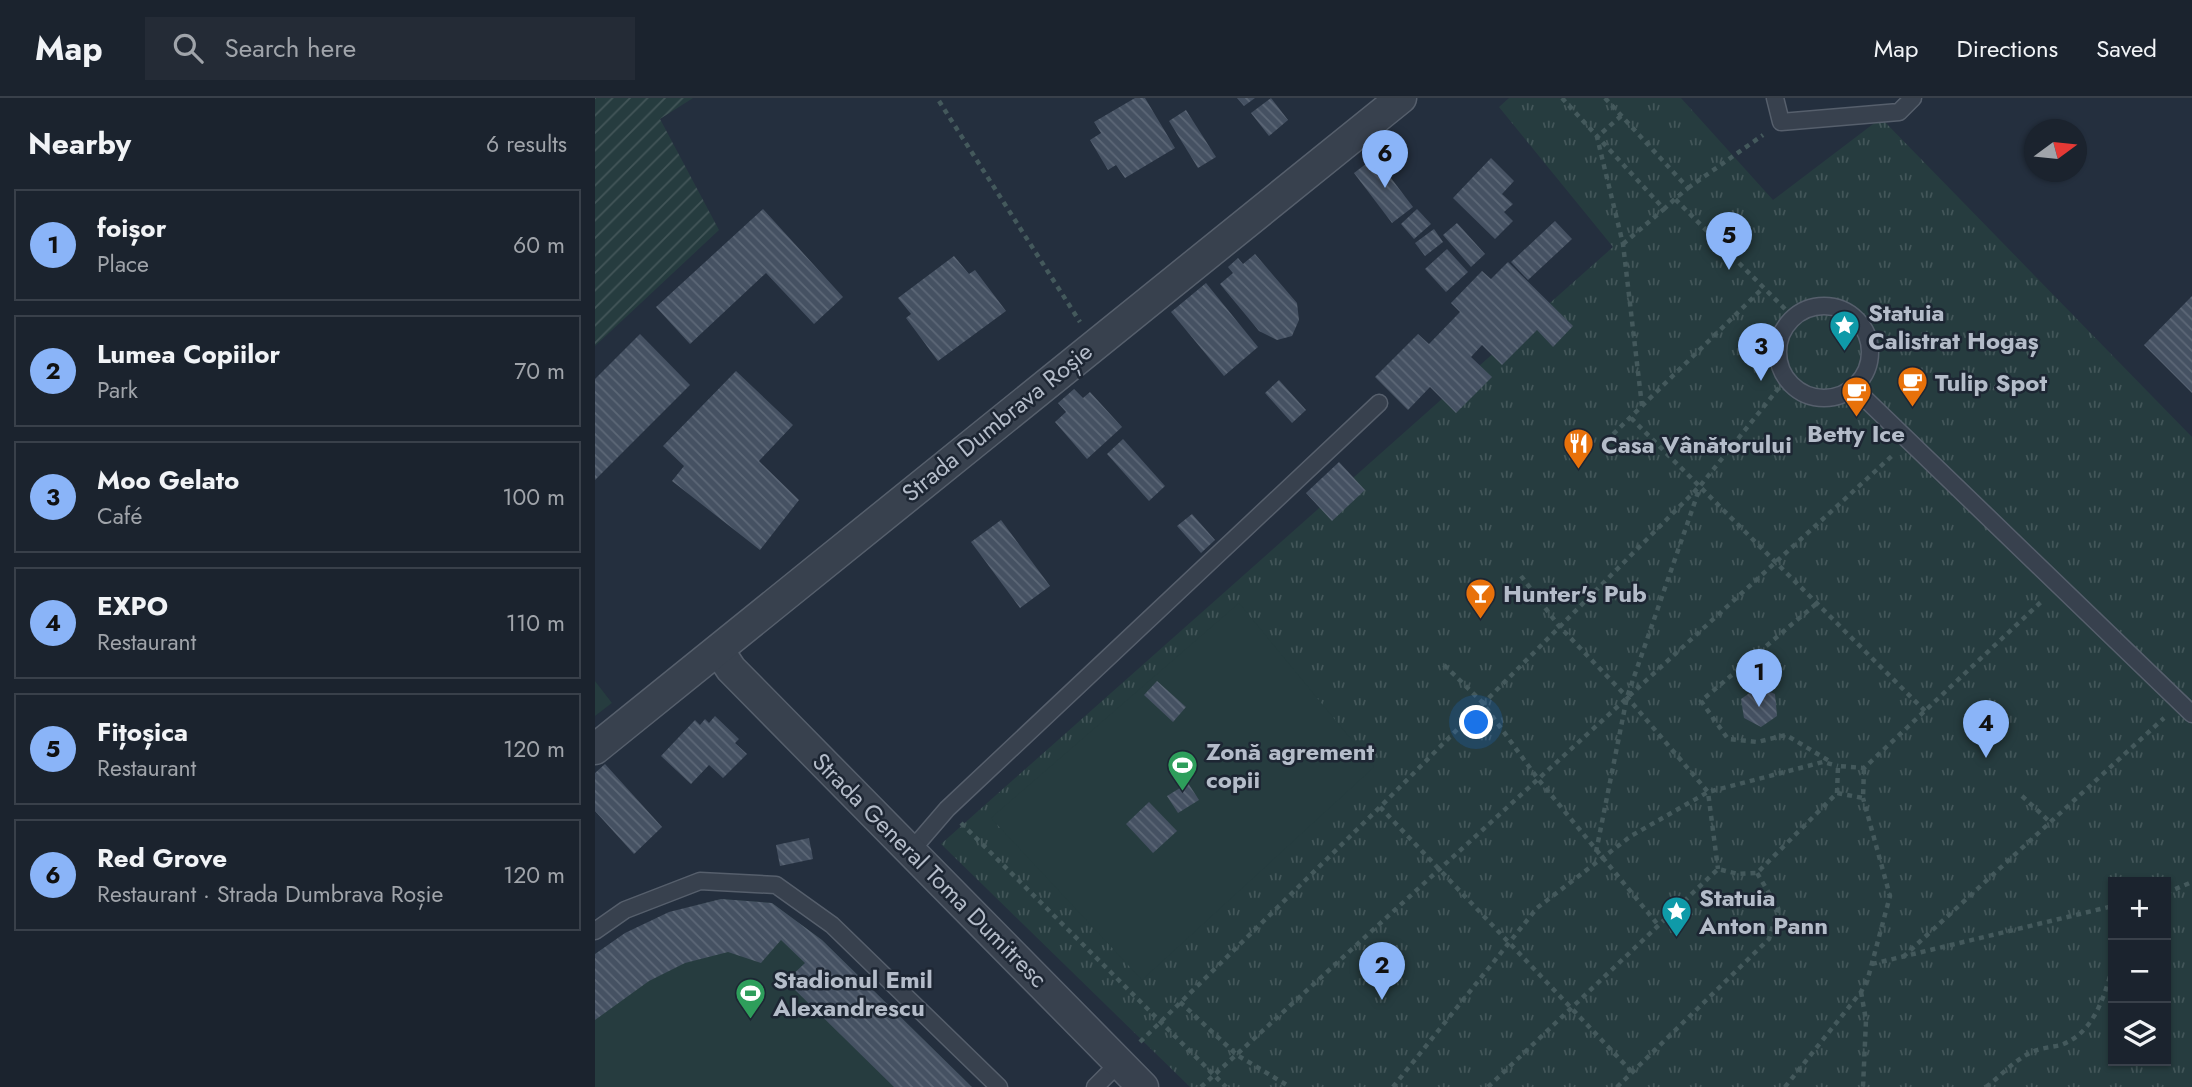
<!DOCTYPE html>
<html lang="en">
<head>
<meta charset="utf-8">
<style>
	:root { --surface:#1b232e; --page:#242b36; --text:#f1f3f6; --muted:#a0a4aa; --line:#39404a; --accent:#8ab4f8 }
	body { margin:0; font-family:Jost,sans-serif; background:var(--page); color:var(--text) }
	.controls { position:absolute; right:21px; bottom:21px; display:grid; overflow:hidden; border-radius:0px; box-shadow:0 2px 5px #0004 }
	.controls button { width:63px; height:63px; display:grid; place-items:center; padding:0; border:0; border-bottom:2px solid var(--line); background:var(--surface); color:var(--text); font:35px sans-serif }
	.compass { position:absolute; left:1429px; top:21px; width:63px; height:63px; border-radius:50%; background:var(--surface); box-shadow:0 2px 5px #0004; rotate:75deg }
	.you { position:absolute; left:882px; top:625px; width:24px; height:24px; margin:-18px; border:5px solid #fff; border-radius:50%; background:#1a73e8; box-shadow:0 0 0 10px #1a73e833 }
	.badge { display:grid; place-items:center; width:46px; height:46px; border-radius:50%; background:var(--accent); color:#111; font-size:23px; font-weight:700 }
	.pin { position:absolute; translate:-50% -58px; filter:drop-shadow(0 2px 4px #0008) }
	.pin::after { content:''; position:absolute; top:37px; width:24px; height:21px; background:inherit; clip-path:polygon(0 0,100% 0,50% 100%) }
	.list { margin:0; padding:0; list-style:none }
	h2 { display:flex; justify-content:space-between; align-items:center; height:91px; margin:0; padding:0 28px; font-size:30px }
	h2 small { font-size:23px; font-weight:400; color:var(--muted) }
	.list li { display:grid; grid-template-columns:46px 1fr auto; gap:21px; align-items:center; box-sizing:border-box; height:112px; margin:0 14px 14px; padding:0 14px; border:2px solid var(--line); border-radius:0px }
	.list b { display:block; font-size:26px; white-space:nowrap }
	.list p { margin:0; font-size:23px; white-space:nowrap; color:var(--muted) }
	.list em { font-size:23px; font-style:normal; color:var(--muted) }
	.icon { flex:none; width:38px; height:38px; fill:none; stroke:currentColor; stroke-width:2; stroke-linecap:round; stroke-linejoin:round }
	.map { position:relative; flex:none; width:1597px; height:989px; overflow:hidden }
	header { display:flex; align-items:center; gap:42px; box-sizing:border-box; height:98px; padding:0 35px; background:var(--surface); border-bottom:2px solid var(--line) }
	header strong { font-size:33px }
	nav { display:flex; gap:38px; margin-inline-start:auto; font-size:24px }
	.search { width:490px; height:63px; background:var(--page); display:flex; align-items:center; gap:18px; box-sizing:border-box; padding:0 24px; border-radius:0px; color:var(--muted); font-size:26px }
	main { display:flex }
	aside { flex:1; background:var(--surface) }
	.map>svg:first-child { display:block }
	.park { fill:url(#park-tufts); fill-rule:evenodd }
	.garden { fill:url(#garden-furrows) }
	.pitch { fill:#263c3f }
	.building { fill:url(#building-back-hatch) }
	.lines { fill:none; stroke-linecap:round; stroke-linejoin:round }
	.service-casing { stroke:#565f6c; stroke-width:19 }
	.minor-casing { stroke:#565f6c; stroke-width:33 }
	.path { stroke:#44595c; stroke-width:4.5; stroke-dasharray:5 5; stroke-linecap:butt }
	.service { stroke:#38414e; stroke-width:16 }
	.minor { stroke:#38414e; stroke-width:30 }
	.labels { text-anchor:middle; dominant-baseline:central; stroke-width:5; stroke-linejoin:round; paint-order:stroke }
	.poi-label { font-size:24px; font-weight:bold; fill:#b4bcc9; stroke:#1d2633; text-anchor:start }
	.street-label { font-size:24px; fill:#b4bcc9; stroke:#1d2633 }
</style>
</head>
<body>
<header>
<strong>Map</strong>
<div class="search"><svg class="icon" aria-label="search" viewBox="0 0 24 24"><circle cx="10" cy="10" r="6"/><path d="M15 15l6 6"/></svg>Search here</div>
<nav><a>Map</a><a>Directions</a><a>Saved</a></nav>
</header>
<main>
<aside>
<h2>Nearby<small>6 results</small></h2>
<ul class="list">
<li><span class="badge">1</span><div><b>foișor</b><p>Place</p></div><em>60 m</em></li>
<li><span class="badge">2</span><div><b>Lumea Copiilor</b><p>Park</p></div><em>70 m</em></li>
<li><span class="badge">3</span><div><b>Moo Gelato</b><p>Café</p></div><em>100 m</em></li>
<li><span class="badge">4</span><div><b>EXPO</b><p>Restaurant</p></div><em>110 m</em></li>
<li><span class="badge">5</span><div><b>Fițoșica</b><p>Restaurant</p></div><em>120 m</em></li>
<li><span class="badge">6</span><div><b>Red Grove</b><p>Restaurant · Strada Dumbrava Roșie</p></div><em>120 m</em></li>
</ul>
</aside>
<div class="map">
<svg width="1597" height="989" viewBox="0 0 1597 989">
	<defs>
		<pattern id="park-tufts" width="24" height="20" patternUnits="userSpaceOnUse" patternTransform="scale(1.75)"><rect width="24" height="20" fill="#263c3f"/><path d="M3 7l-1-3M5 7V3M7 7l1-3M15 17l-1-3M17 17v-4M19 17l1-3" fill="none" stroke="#435659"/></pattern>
		<pattern id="garden-furrows" width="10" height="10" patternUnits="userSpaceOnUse" patternTransform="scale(1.75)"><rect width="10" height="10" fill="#263c3f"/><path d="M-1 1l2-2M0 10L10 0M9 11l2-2" fill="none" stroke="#435659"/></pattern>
		<pattern id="building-back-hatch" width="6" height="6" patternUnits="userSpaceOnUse" patternTransform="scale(1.75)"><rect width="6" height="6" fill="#455162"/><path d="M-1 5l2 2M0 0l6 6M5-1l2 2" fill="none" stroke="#5d6877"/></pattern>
	</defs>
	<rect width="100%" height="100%" fill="#242f3e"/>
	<path class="park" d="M914 0H1086L1178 102 1286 20 1597 339V989H595L346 746 1018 149 904 9ZM1518 784H1571V963H1518Z"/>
	<path class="garden" d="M0 0H98L65 21 124 132 0 248Z"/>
	<g class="pitch">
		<path d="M644 505 779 669 547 882 396 720Z"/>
		<path d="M0 583 17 605 0 618Z"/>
		<path d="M126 801 177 805 227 842 377 989H0V856C46 825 73 814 126 801Z"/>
	</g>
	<g class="building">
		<path d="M540 0H550L580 50 530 80 521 67 513 72 495 42 506 35 499 24Z"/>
		<path d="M642 0H660L649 8Z"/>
		<path d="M676 0 693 22 674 38 656 15Z"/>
		<path d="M591 12 621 59 603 70 574 23Z"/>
		<path d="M780 59 818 109 797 125 759 75Z"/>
		<path d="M896 60 919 83 907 96 918 106 909 114 918 123 900 141 858 100Z"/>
		<path d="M168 111 248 199 219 226 171 175 95 246 61 209Z"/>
		<path d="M822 111 836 126 819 141 806 126Z"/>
		<path d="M960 123 977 141 933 182 916 164Z"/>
		<path d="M862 125 890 156 876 169 848 137Z"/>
		<path d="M839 131 848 144 830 158 820 145Z"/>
		<path d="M852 151 873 174 851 194 830 171Z"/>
		<path d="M660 156 702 205 704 222 697 238 682 242 664 233 625 186 638 175 633 169 643 160 648 166Z"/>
		<path d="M359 158 374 176 380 172 411 213 343 263 311 220 316 216 303 200Z"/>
		<path d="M913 164 978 228 958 249 942 232 907 267 887 247 876 259 897 279 861 315 835 289 813 312 780 279 823 236 834 246 865 214 856 205 887 173 896 181Z"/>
		<path d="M611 185 663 249 629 278 576 214Z"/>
		<path d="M1597 198V295L1549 247Z"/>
		<path d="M45 236 95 287 0 382V281Z"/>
		<path d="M141 273 198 327 164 363 204 402 165 452 77 383 89 368 68 348Z"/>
		<path d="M684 282 711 312 697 325 670 295Z"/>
		<path d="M479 291 488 300 495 294 527 329 492 361 460 324 471 314 463 305Z"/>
		<path d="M528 341 570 388 554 403 512 356Z"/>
		<path d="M744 364 770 392 737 423 711 395Z"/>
		<path d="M597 416 620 442 606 455 582 428Z"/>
		<path d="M406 422 455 488 425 510 376 444Z"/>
		<path d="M562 583 591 609 578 624 549 597Z"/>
		<path d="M1163 589 1180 596 1182 618 1166 629 1149 620 1146 601Z"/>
		<path d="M120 618 144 641 140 645 152 656 128 680 114 667 96 686 66 658 100 622 105 627 110 621 114 625Z"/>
		<path d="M10 666 67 729 39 756 0 713V675Z"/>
		<path d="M593 685 604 702 583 715 572 698Z"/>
		<path d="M554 704 582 733 558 755 531 726Z"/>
		<path d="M214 740 218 761 185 768 181 747Z"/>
		<path d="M126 801 177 805 227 842 377 989H299L191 883 210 865 186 842 166 865 133 854 90 865 54 883 0 922V856L30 835 74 814Z"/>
	</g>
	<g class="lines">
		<defs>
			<g id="service">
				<path d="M1180 0 1186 24 1304 14 1318 0"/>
				<circle cx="1229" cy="254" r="46"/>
				<path d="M1258 289 1597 616"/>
				<path d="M315 754 352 711 784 305"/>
				<path d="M0 833 30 812 105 783 181 787 237 827 404 989"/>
				<path d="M500 989 524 965"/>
			</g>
			<g id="minor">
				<path d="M124 553 136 571 548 989"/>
				<path d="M0 651 806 0"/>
			</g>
		</defs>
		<use href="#service" class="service-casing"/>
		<use href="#minor" class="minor-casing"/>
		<g class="path">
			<path d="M967 0 1069 111 1080 101"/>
			<path d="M1010 0 1093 90 1080 101 1198 219"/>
			<path d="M344 3 485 224"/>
			<path d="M1026 18 1002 39 1028 146 1047 308"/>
			<path d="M1093 90 1168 37"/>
			<path d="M1028 146 1069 111"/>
			<path d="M1036 320 1330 613"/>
			<path d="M1011 343 1168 190"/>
			<path d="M926 478 964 528 1032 599 1113 694 1123 771"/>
			<path d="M1221 506 1106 603 1133 641 1162 644 1191 637 1236 664"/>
			<path d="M849 567 887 604 943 681 1064 828"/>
			<path d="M1242 695 1243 668 1269 670 1447 503"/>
			<path d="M1427 698 1455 724"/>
			<path d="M785 709 1038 975"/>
			<path d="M366 725 631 989"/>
			<path d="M1001 754 1032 599 1104 392"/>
			<path d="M1571 795 1597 784"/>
			<path d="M1308 859 1569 620"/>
			<path d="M1277 866 1518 808"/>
			<path d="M1266 894 1271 922 1268 989"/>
			<path d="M585 904 642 957 695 989"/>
			<path d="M545 944 785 709 1105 388 1191 281"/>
			<path d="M606 989 1298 357"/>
			<path d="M798 989 942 810 1036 738 1113 694 1228 664 1243 668"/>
			<path d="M893 989 1123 771 1143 776 1162 775 1242 695 1268 700 1269 670"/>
			<path d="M1022 989 1174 841 1183 810 1162 775"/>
			<path d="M1190 989 1266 894 1273 880 1295 798 1268 700"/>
			<path d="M1391 989C1407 977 1420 961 1439 953 1447 950 1457 949 1466 947 1499 935 1509 899 1518 868"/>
		</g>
		<use href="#service" class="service"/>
		<use href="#minor" class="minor"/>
	</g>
	<defs>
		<symbol id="sight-pin" viewBox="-11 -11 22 30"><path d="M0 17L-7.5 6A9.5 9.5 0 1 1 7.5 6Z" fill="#0f9aa8" stroke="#1d2633"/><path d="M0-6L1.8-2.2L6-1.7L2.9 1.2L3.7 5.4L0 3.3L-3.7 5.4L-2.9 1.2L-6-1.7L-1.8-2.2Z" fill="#fff"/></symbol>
		<symbol id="cafe-pin" viewBox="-11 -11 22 30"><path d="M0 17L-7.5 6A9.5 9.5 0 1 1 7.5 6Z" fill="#e8710a" stroke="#1d2633"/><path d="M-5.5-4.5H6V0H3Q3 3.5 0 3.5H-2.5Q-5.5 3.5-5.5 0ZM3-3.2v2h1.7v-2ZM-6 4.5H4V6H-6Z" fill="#fff"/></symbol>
		<symbol id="restaurant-pin" viewBox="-11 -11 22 30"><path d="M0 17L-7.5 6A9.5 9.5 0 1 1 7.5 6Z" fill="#e8710a" stroke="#1d2633"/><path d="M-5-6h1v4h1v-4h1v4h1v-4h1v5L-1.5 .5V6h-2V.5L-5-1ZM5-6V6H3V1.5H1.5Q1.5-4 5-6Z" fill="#fff"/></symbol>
		<symbol id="bar-pin" viewBox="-11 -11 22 30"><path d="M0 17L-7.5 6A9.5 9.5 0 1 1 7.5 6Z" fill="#e8710a" stroke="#1d2633"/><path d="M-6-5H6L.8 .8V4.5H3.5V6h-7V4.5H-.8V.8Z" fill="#fff"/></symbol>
		<symbol id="stadium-pin" viewBox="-11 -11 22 30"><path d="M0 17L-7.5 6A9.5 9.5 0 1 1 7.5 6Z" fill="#2e9e5b" stroke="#1d2633"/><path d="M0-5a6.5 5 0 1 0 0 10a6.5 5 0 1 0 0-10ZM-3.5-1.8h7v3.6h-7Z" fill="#fff"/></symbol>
	</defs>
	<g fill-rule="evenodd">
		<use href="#sight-pin" x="1232" y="210" width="35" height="47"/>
		<use href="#cafe-pin" x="1300" y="266" width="35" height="47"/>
		<use href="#cafe-pin" x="1244" y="276" width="35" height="47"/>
		<use href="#restaurant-pin" x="966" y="328" width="35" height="47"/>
		<use href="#bar-pin" x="868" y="478" width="35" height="47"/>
		<use href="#stadium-pin" x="570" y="650" width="35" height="47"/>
		<use href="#sight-pin" x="1064" y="796" width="35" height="47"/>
		<use href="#stadium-pin" x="138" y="878" width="35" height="47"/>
	</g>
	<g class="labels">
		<g class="poi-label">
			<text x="1273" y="214">Statuia<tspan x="1273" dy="28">Calistrat Hogaș</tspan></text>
			<text x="1340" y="284">Tulip Spot</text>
			<text x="1261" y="335" text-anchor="middle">Betty Ice</text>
			<text x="1006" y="346">Casa Vânătorului</text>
			<text x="908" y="495">Hunter's Pub</text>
			<text x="611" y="653">Zonă agrement<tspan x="611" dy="28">copii</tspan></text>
			<text x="1104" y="799">Statuia<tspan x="1104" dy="28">Anton Pann</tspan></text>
			<text x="178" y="881">Stadionul Emil<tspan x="178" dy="28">Alexandrescu</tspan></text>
		</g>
		<g class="street-label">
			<text transform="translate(402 324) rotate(-39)">Strada Dumbrava Roșie</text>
			<text transform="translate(335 772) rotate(45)">Strada General Toma Dumitresc</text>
		</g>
	</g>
</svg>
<div class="controls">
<button>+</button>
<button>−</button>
<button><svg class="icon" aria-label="layers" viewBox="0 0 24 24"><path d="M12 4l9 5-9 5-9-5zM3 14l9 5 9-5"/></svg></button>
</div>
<svg class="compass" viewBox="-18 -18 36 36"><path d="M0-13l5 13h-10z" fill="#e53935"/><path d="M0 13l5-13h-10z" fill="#a0a4aa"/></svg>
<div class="you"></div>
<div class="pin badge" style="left:1164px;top:609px">1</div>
<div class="pin badge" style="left:787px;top:902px">2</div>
<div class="pin badge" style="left:1166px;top:283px">3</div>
<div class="pin badge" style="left:1391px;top:660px">4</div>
<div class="pin badge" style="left:1134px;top:172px">5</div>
<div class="pin badge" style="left:790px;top:90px">6</div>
</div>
</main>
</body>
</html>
